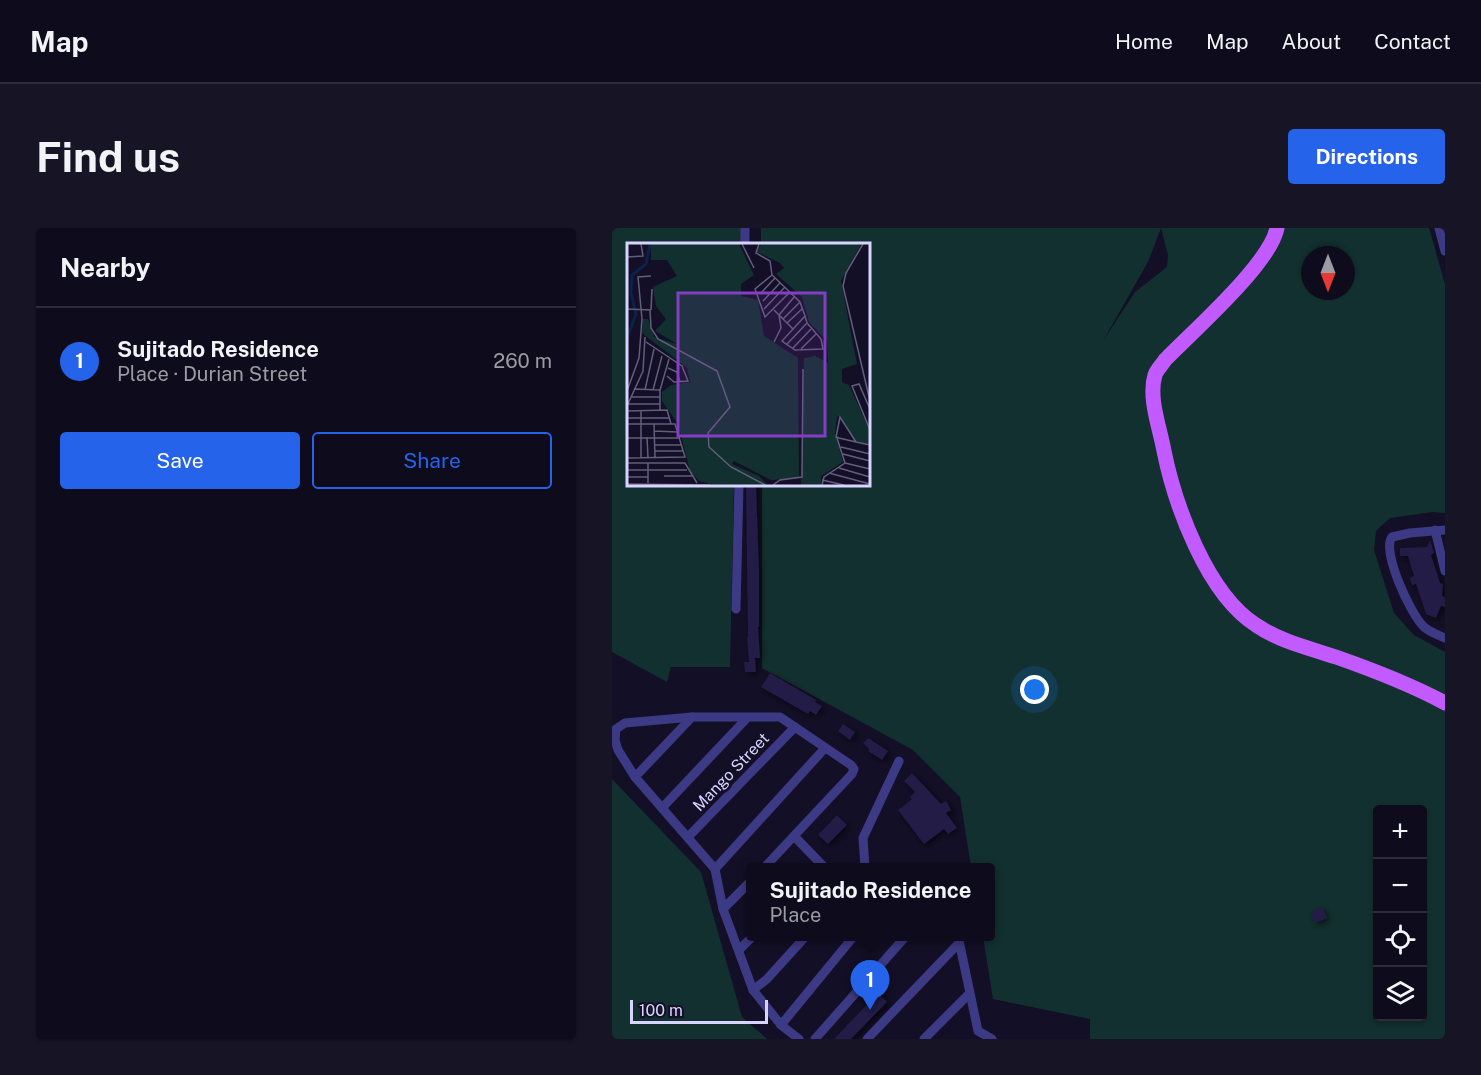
<!DOCTYPE html>
<html lang="en">
<head>
<meta charset="utf-8">
<style>
	:root { --surface:#0e0b1c; --page:#171425; --text:#f1f3f6; --muted:#9b9ba3; --line:#2e2b3b; --accent:#2563eb }
	body { margin:0; font-family:"Public Sans",sans-serif; background:var(--page); color:var(--text) }
	.controls { position:absolute; right:18px; bottom:18px; display:grid; overflow:hidden; border-radius:6px; box-shadow:0 2px 4px #0004 }
	.controls button { width:54px; height:54px; display:grid; place-items:center; padding:0; border:0; border-bottom:2px solid var(--line); background:var(--surface); color:var(--text); font:30px sans-serif }
	.compass { position:absolute; left:689px; top:18px; width:54px; height:54px; border-radius:50%; background:var(--surface); box-shadow:0 2px 4px #0004; rotate:180deg }
	.scale { position:absolute; left:18px; bottom:15px; width:138px; box-sizing:border-box; padding-left:6px; border:3px solid #d9d4ff; border-top:0; font-size:16px; line-height:21px; white-space:nowrap; color:#d9d4ff; -webkit-text-stroke:4px #130f26; paint-order:stroke }
	.you { position:absolute; left:423px; top:462px; width:21px; height:21px; margin:-15px; border:4px solid #fff; border-radius:50%; background:#1a73e8; box-shadow:0 0 0 9px #1a73e833 }
	.badge { display:grid; place-items:center; width:39px; height:39px; border-radius:50%; background:var(--accent); color:#fff; font-size:20px; font-weight:700 }
	.pin { position:absolute; translate:-50% -50px; filter:drop-shadow(0 2px 3px #0008) }
	.pin::after { content:''; position:absolute; top:32px; width:21px; height:18px; background:inherit; clip-path:polygon(0 0,100% 0,50% 100%) }
	.popup { position:absolute; left:134px; top:635px; width:249px; height:78px; box-sizing:border-box; display:grid; place-content:center; border-radius:6px; background:var(--surface); filter:drop-shadow(0 2px 4px #0005); font-size:20px; white-space:nowrap; color:var(--muted) }
	.popup b { font-size:22px; color:var(--text) }
	.popup::after { content:''; position:absolute; left:50%; top:100%; margin-left:-12px; border:12px solid transparent; border-top-color:var(--surface) }
	.list { margin:0; padding:0; list-style:none }
	h2 { display:flex; justify-content:space-between; align-items:center; height:78px; margin:0; padding:0 24px; font-size:26px }
	h2 small { font-size:20px; font-weight:400; color:var(--muted) }
	.list li { display:grid; grid-template-columns:39px 1fr auto; gap:18px; align-items:center; box-sizing:border-box; height:108px; padding:0 24px; border-top:2px solid var(--line) }
	.list b { display:block; font-size:22px; white-space:nowrap }
	.list p { margin:0; font-size:20px; white-space:nowrap; color:var(--muted) }
	.list em { font-size:20px; font-style:normal; color:var(--muted) }
	.actions { display:flex; gap:12px; padding:18px 24px }
	.actions a { flex:1; padding:14px 0; border:2px solid var(--accent); border-radius:6px; text-align:center; font-size:21px; color:var(--accent) }
	.actions .main { background:var(--accent); color:#fff }
	.icon { flex:none; width:33px; height:33px; fill:none; stroke:currentColor; stroke-width:2; stroke-linecap:round; stroke-linejoin:round }
	.map { position:relative; flex:none; width:833px; height:811px; overflow:hidden; border-radius:6px }
	header { display:flex; align-items:center; gap:36px; box-sizing:border-box; height:84px; padding:0 30px; background:var(--surface); border-bottom:2px solid var(--line) }
	header strong { font-size:28px }
	nav { display:flex; gap:33px; margin-inline-start:auto; font-size:21px }
	.intro { display:flex; align-items:center; justify-content:space-between; box-sizing:border-box; height:144px; padding:0 36px }
	h1 { margin:0; font-size:42px }
	.button { padding:15px 27px; border-radius:6px; background:var(--accent); color:#fff; font-size:21px; font-weight:700 }
	main { display:flex; gap:36px; padding:0 36px }
	aside { flex:1; background:var(--surface); border-radius:6px; box-shadow:0 2px 4px #0004 }
	.map>svg:first-child { display:block }
	.green { fill:#12302f; fill-rule:evenodd }
	.building { fill:#241b47; filter:url(#shadow) }
	.lines { fill:none; stroke-linecap:round; stroke-linejoin:round }
	.minor { stroke:#3d3a85; stroke-width:9 }
	.primary { stroke:#c25bff; stroke-width:15 }
	.labels { text-anchor:middle; dominant-baseline:central; stroke-width:6; stroke-linejoin:round; paint-order:stroke }
	.street-label { font-size:16px; fill:#d9d4ff; stroke:#130f26 }
	.inset-river { fill:none; stroke:#0c2248; stroke-width:3 }
	.inset-road { fill:none; stroke:#625e7d; stroke-width:1.5 }
	.view { fill:#843dc5; fill-opacity:0.15; stroke:#843dc5; stroke-width:3 }
	.inset-edge { fill:none; stroke:#d9d4ff; stroke-width:3 }
</style>
</head>
<body>
<header>
<strong>Map</strong>
<nav><a>Home</a><a>Map</a><a>About</a><a>Contact</a></nav>
</header>
<div class="intro"><h1>Find us</h1><a class="button">Directions</a></div>
<main>
<aside>
<h2>Nearby<small></small></h2>
<ul class="list">
<li><span class="badge">1</span><div><b>Sujitado Residence</b><p>Place · Durian Street</p></div><em>260 m</em></li>
</ul>
<div class="actions"><a class="main">Save</a><a>Share</a></div>
</aside>
<div class="map">
<svg width="833" height="811" viewBox="0 0 833 811">
	<defs>
		<filter id="shadow"><feDropShadow dx="2.5" dy="2.5" stdDeviation="3" flood-color="#0009"/></filter>
	</defs>
	<rect width="100%" height="100%" fill="#130f26"/>
	<g class="green">
		<path d="M0 0H132L133 16H16V256L122 257 118 439H59L55 454 0 424Z"/>
		<path d="M149 0H817L833 56V285L821 284 778 290 764 303 762 322 782 385 802 407 833 424V811H478V791L381 771 371 709 378 708V640L359 639 348 569 301 522 150 440V257L256 256V16H149ZM549 0 556 27 555 39 523 64 491 113 536 34ZM698 27H734V63H698ZM766 582H810V788H766Z"/>
		<path d="M0 551 89 644 130 789 155 811H0Z"/>
	</g>
	<g class="building">
		<path d="M134 256H144L147 343V399H146L148 430H143L144 444H133L132 434H137L135 409H136Z"/>
		<path d="M818 312 822 325 819 327 828 355 831 356 830 368 833 369V379L829 378 824 390 814 386 804 356 800 357 798 350 802 348 796 328H788V320L815 319Z"/>
		<path d="M158 445 204 472 203 474 210 478 204 487 198 483 196 486 149 459Z"/>
		<path d="M231 496 243 504 238 512 226 503Z"/>
		<path d="M256 510 276 523 270 532 256 523 257 521 251 515Z"/>
		<path d="M300 545 329 576 334 573 339 582 334 585 345 600 336 606 332 601 312 616 286 582 300 571 298 569 303 564 292 553Z"/>
		<path d="M225 587 235 597 216 616 206 607Z"/>
		<path d="M710 679 715 690 703 695 699 684Z"/>
		<path d="M266 765 275 774 239 811H222Z"/>
	</g>
	<g class="lines">
		<g class="minor">
			<path d="M133 0V16"/>
			<path d="M827 0 833 23"/>
			<path d="M823 302 833 343"/>
			<path d="M833 302 798 305 780 309C769 323 799 387 812 399 818 404 826 407 833 410"/>
			<path d="M124 381 127 256"/>
			<path d="M23 549 80 489"/>
			<path d="M50 580 135 490"/>
			<path d="M182 608 213 640"/>
			<path d="M76 609 183 499"/>
			<path d="M152 640 240 546 242 541 239 537 168 489H80L13 495 4 501 3 512 6 522 23 549 103 641 111 681 141 762 169 797 187 811"/>
			<path d="M253 640 251 610 287 533"/>
			<path d="M103 641 213 520"/>
			<path d="M111 681 138 654"/>
			<path d="M346 708 366 803 380 811"/>
			<path d="M127 722 141 708"/>
			<path d="M141 762 155 751 194 708"/>
			<path d="M169 797 242 708"/>
			<path d="M203 811 294 708"/>
			<path d="M255 811 347 715"/>
			<path d="M312 811 357 766"/>
		</g>
		<path class="primary" d="M665 0C658 36 581 103 553 132 550 137 545 141 543 147 536 170 548 200 552 223 563 277 595 366 644 397 667 413 697 420 724 429 761 442 798 456 833 475"/>
	</g>
	<g class="labels">
		<g class="street-label">
			<text transform="translate(119 544) rotate(-46)">Mango Street</text>
		</g>
	</g>
	<g transform="translate(15 15)">
		<rect width="243" height="243" fill="#130f26"/>
		<path d="M24 1H112L127 32 114 41V53L131 57 137 93 171 115 172 235 144 237 107 218 105 221 132 233 141 242H87L72 238 63 228 51 181 35 158V149L44 142 63 139 60 125 15 90 16 76H21L27 94 50 101 28 88 39 76 29 63 26 44 50 33 40 17H24ZM134 1H234L214 38 230 121 215 126V139L222 142 243 188V201L228 198 213 172 210 174 208 190 216 219 194 233V242H174L177 115 188 113 201 120 200 98 182 79 175 54 149 31 157 25 153 20 130 9Z" fill="#12302f"/>
		<path class="inset-river" d="M0 95 9 71 4 50 5 32 19 21 23 1"/>
		<path class="inset-road" d="M115 1 127 25M132 1 129 10 143 18 145 32 173 59 178 73 180 80 194 96 196 106 168 107 155 98 178 73M236 1 219 30 216 43 243 158M0 14 16 13 14 1M145 32 128 46 138 74 163 49M133 51 148 35M136 58 153 40M0 66 23 67 24 85 31 96 90 128 103 164 81 190 82 204 104 224 138 242M137 66 158 44M24 67 25 46M147 67 166 86M156 76 173 59M160 80 175 66M19 99 55 123 61 138 47 139 40 133M147 99 154 85 152 72 168 53M160 101 180 80M166 105 184 86M174 106 189 91M41 125 50 129 53 139M7 146 33 147M18 147 27 106M26 147 35 113M0 148 12 115 15 76 11 34 24 33M4 154H33M0 161H33M0 163 16 128 18 94M243 166 232 141 225 143 243 187M0 168 40 167 44 181M33 168V147L42 116M0 175H42M0 181H48L58 214 0 215M27 181 28 215M27 188 51 189M20 194 21 215M0 195H53M229 199 213 174 209 194 212 195 229 199 243 202M28 202H55M214 204 243 211M28 208H56M216 211 243 218M14 215V168M0 220H58L70 240M218 220 243 226M212 225 243 234M0 227H60M202 230 243 241M37 233H65M0 234H21M195 237 217 242M21 240V220M0 241 83 242M146 242 153 237 175 234 176 126M195 242 197 234 218 220 210 195"/>
		<path class="view" d="M51 50H198V193H51Z"/>
		<rect width="243" height="243" class="inset-edge"/>
	</g>
</svg>
<div class="controls">
<button>+</button>
<button>−</button>
<button><svg class="icon" aria-label="locate" viewBox="0 0 24 24"><circle cx="12" cy="12" r="6"/><path d="M12 2v4M12 18v4M2 12h4M18 12h4"/></svg></button>
<button><svg class="icon" aria-label="layers" viewBox="0 0 24 24"><path d="M12 4l9 5-9 5-9-5zM3 14l9 5 9-5"/></svg></button>
</div>
<svg class="compass" viewBox="-18 -18 36 36"><path d="M0-13l5 13h-10z" fill="#e53935"/><path d="M0 13l5-13h-10z" fill="#9b9ba3"/></svg>
<div class="scale">100 m</div>
<div class="you"></div>
<div class="pin badge" style="left:258px;top:782px">1</div>
<div class="popup"><b>Sujitado Residence</b>Place</div>
</div>
</main>
</body>
</html>
